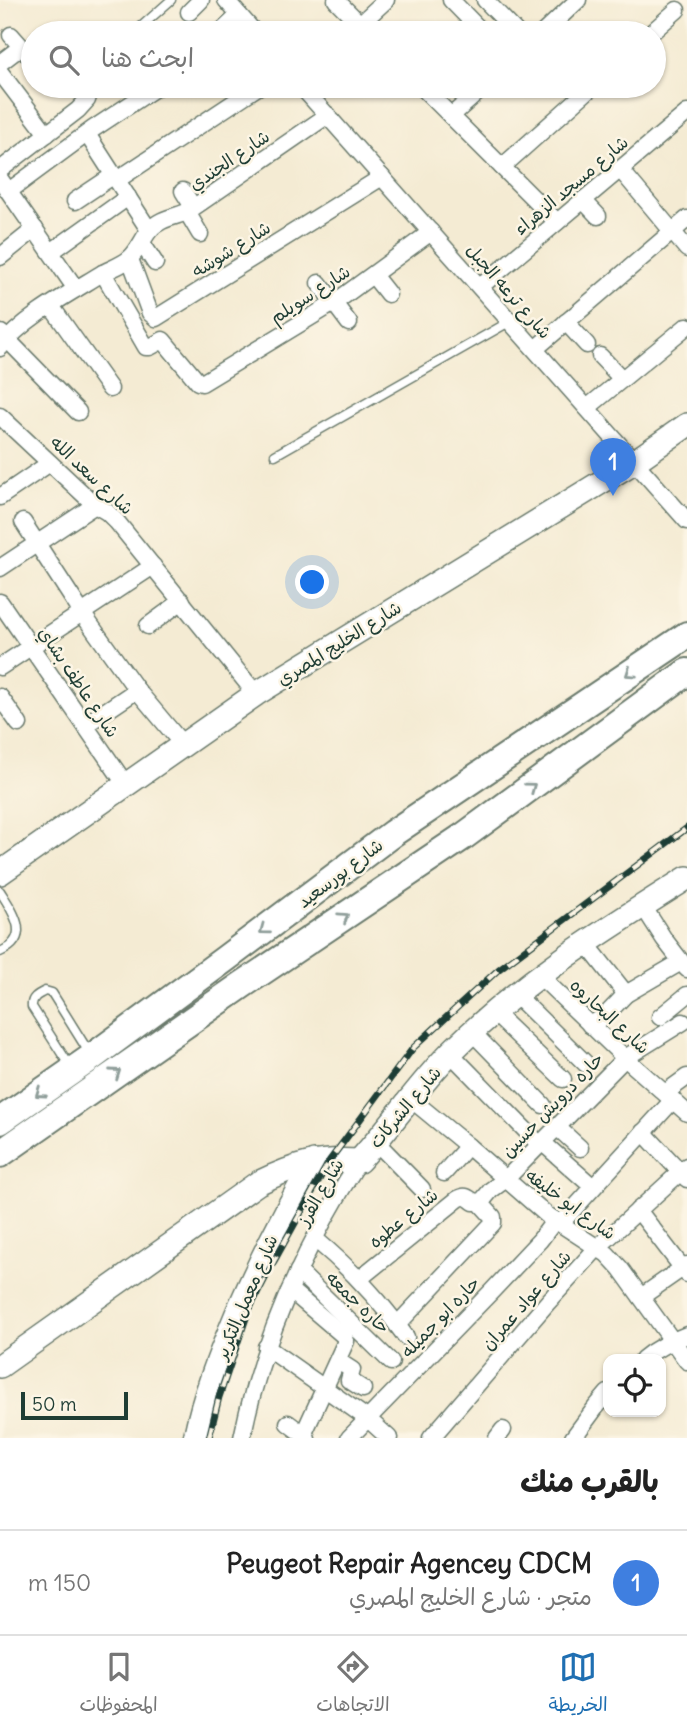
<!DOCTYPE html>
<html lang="ar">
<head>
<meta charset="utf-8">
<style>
	:root { --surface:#fff; --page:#f6f6f6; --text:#222; --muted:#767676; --line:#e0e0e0; --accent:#1f6fb2 }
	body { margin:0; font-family:Delius,"Playpen Sans Arabic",sans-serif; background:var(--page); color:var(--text); direction:rtl }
	.controls { position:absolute; right:21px; bottom:21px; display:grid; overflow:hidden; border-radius:14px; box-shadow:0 2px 5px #0004 }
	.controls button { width:63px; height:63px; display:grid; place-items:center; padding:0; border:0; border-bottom:2px solid var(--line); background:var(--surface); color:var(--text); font:35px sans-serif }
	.scale { position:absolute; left:21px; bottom:18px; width:107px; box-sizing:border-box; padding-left:7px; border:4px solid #1f3d34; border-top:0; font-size:19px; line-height:24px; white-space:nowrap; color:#1f3d34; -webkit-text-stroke:5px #fcf5e5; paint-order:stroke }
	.you { position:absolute; left:313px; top:583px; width:24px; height:24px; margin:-18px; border:5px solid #fff; border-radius:50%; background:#1a73e8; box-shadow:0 0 0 10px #1a73e833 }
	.badge { display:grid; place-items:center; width:46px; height:46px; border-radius:50%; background:var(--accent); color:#fff; font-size:23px; font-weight:700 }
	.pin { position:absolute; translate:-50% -58px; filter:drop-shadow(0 2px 4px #0008) }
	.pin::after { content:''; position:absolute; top:37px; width:24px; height:21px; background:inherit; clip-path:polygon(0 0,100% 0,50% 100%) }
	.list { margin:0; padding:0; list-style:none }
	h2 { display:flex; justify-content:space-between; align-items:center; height:91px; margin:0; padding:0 28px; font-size:30px }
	h2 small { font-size:23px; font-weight:400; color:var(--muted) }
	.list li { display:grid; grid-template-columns:46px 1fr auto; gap:21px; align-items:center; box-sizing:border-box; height:105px; padding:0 28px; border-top:2px solid var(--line) }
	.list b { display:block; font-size:26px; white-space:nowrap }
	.list p { margin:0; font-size:23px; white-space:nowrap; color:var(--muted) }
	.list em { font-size:23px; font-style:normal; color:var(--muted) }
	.icon { flex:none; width:38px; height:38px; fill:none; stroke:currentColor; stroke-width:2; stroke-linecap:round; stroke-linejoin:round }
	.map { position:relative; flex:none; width:687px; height:1438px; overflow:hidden; direction:ltr }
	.search { position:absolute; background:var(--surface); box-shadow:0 2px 5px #0004; left:21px; right:21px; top:21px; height:77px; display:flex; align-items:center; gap:18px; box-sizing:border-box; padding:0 24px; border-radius:38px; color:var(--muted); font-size:26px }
	.sheet { height:196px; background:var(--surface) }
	nav { display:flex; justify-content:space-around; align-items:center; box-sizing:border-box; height:98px; border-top:2px solid var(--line); background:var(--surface); font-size:19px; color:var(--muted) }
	nav a { display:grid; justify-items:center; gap:4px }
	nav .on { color:var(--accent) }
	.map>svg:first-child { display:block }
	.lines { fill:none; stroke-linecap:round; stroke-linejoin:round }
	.lane-casing { stroke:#6a7a6c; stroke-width:11 }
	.street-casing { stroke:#6a7a6c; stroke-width:19 }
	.secondary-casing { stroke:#6a7a6c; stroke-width:26 }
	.primary-casing { stroke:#6a7a6c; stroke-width:30 }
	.lane { stroke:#fff; stroke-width:8 }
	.street { stroke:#fff; stroke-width:16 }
	.secondary { stroke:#fff; stroke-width:23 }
	.primary { stroke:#fff; stroke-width:26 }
	.rail-casing { stroke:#1f3d34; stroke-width:7 }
	.rail { stroke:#fcf5e5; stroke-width:4.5; stroke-dasharray:13; stroke-linecap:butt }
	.oneway { stroke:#8f9e9a }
	.labels { text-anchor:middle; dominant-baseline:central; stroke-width:5; stroke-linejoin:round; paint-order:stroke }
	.street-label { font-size:18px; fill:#1f3d34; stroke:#fcf5e5 }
</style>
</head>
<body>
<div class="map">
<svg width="687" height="1438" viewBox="0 0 687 1438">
	<rect width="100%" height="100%" fill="#fcf5e5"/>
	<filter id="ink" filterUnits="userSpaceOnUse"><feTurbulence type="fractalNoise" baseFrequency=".0143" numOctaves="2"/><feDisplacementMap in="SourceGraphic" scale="14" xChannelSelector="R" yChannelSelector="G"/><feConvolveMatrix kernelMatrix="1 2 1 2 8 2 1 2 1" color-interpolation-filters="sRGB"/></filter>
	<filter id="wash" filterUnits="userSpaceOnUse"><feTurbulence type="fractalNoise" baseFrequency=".00686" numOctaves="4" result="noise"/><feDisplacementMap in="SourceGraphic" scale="28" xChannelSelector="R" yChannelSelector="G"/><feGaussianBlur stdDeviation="1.57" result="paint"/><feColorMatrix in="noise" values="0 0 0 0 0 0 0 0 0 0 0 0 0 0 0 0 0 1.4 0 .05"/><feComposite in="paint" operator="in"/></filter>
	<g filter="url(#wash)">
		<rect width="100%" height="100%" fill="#f4ebd3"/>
	</g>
	<g filter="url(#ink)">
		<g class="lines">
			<defs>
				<g id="lane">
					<path d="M134 33 171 0"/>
					<path d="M275 455 509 322"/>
					<path d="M0 891C13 912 33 938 0 952"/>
					<path d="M71 1068 32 1007C31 998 37 995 45 991L52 993 90 1054"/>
				</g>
				<g id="street">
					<path d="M226 0 255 33"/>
					<path d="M336 0 369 33"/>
					<path d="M451 0 483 33"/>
					<path d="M485 0 517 33"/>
					<path d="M189 12 201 0"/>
					<path d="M360 24 386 0"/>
					<path d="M220 33 239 15"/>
					<path d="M543 33 578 0"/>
					<path d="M651 33 677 10"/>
					<path d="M11 35 33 60"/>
					<path d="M0 63 21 47"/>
					<path d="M0 72 47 134"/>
					<path d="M301 86 687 521"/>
					<path d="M421 86 557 222"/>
					<path d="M451 116 485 86"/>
					<path d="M87 134 149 230"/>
					<path d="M502 167 593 86"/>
					<path d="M620 169 687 249"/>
					<path d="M0 170 78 110 87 100 89 93"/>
					<path d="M0 179 76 289"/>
					<path d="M117 180 259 86"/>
					<path d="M9 191 93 129 158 86"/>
					<path d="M183 191 193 207"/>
					<path d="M583 200 598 216"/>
					<path d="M75 201 114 175"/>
					<path d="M187 212 200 234"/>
					<path d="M142 243 155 263"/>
					<path d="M51 252 128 197"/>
					<path d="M0 257 35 229"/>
					<path d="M130 259 150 313 156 318 382 177"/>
					<path d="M103 273 146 347H150L163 340 198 382 202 383 334 303 431 232"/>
					<path d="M373 275 388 294"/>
					<path d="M319 283 349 323"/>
					<path d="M480 287 687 113"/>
					<path d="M51 306 110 389"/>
					<path d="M566 322 587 345"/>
					<path d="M1 333 78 412"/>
					<path d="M0 348C22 319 70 293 101 274 110 269 123 265 130 258 138 251 142 240 149 231 158 219 174 217 187 212L328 115"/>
					<path d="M535 349 687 219"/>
					<path d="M600 356 622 379"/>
					<path d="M587 408 687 326"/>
					<path d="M0 416 95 505 107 512 117 522 256 694"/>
					<path d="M0 497 50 463"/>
					<path d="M23 522 82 613 137 690 183 745"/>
					<path d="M0 568 95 505"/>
					<path d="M0 602 126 785"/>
					<path d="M148 626 182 601"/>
					<path d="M0 667 153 566"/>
					<path d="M0 697 19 724"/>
					<path d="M85 725 137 690"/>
					<path d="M643 906 664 939 687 969"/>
					<path d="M585 942 626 994"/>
					<path d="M539 975 625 1058 687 1113"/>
					<path d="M515 994 586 1064"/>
					<path d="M493 1012 563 1079"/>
					<path d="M660 1017 687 995"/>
					<path d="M590 1025 604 1017 626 994 681 962"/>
					<path d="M472 1032 543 1105"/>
					<path d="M450 1053 540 1145"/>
					<path d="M665 1093 687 1077"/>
					<path d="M411 1099 468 1146 547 1215 607 1254 620 1268 687 1361"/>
					<path d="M558 1128 580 1148"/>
					<path d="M643 1132 687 1179"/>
					<path d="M376 1142 422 1189"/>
					<path d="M543 1143 593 1187"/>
					<path d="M444 1173 468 1146"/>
					<path d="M638 1210 687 1274"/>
					<path d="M560 1224 673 1100"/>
					<path d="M315 1239C350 1268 380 1300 406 1337"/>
					<path d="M298 1271 391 1362"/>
					<path d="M359 1279 458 1199C466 1194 468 1198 474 1202L482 1201 491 1190 506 1179 625 1058 683 1022"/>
					<path d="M290 1290 344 1336 346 1341 304 1433 307 1438"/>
					<path d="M641 1297 687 1265"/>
					<path d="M397 1325 493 1223V1217L483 1206 482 1201"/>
					<path d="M266 1347 368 1419 389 1438"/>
					<path d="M643 1359C656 1348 671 1341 687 1335"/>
					<path d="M338 1361 352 1370 349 1380 363 1389"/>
					<path d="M288 1423 304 1435"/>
					<path d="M242 1438C262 1339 305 1246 359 1161"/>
					<path d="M349 1438 491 1292 540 1240 555 1220"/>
					<path d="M431 1438 548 1302 598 1247 687 1166"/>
					<path d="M497 1438 503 1430"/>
					<path d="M573 1438 596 1407 608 1393"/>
				</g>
				<g id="secondary">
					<path d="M0 873 256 694 634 462 687 425"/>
					<path d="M0 1366 258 1183C295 1165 318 1158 359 1161 391 1126 419 1084 452 1051 523 980 603 931 687 878"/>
					<path d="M195 1438C204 1394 221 1352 238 1311 261 1259 285 1210 314 1162"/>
				</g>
				<g id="primary">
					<path d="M0 1121 92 1057 225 959 393 833 687 635"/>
					<path d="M0 1154 242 985 464 836 687 672"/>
				</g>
			</defs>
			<use href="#lane" class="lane-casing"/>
			<use href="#street" class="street-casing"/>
			<use href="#secondary" class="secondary-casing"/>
			<use href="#primary" class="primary-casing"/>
			<use href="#lane" class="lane"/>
			<use href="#street" class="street"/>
			<use href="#secondary" class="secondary"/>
			<use href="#primary" class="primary"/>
			<defs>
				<path id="rail" d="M209 1438 219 1397 248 1312 274 1261 330 1160 413 1048 499 969 687 828"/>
			</defs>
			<use href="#rail" class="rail-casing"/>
			<use href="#rail" class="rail"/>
		</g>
		<defs><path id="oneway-chevron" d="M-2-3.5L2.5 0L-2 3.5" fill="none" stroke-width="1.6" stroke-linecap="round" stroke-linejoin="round" transform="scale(1.75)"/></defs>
		<g class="oneway">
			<use href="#oneway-chevron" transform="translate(630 673) rotate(146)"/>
			<use href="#oneway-chevron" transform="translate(531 787) rotate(-36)"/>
			<use href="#oneway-chevron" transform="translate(344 917) rotate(-34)"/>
			<use href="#oneway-chevron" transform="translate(264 930) rotate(143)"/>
			<use href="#oneway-chevron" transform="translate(116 1073) rotate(-35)"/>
			<use href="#oneway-chevron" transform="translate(40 1093) rotate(145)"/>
		</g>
	</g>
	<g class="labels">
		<g class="street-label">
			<text transform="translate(229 160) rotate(-34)">شارع الجندي</text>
			<text transform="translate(571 185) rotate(-40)">شارع مسجد الزهراء</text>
			<text transform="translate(231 249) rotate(-32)">شارع شوشه</text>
			<text transform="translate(509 291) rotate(49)">شارع ترعه الجبل</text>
			<text transform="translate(310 294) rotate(-33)">شارع سويلم</text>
			<text transform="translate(92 475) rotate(43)">شارع سعد الله</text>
			<text transform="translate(339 643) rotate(-32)">شارع الخليج المصري</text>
			<text transform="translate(79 682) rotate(56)">شارع عاطف بشاي</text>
			<text transform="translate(340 873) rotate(-37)">شارع بورسعيد</text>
			<text transform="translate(610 1016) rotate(43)">شارع البحاروه</text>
			<text transform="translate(552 1105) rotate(-46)">حاره درويش حسين</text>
			<text transform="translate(405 1107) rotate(-50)">شارع الشركات</text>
			<text transform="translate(320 1192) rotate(-60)">شارع الفرز</text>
			<text transform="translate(571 1204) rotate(36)">شارع ابو خليفه</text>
			<text transform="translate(403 1218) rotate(-39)">شارع عطوه</text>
			<text transform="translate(246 1297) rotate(-67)">شارع معمل التكرير</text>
			<text transform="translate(526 1300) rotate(-49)">شارع عواد عمران</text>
			<text transform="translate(358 1302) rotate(44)">حاره جمعه</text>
			<text transform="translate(440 1317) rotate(-46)">حاره ابو جميله</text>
		</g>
	</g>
</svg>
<div class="controls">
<button><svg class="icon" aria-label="locate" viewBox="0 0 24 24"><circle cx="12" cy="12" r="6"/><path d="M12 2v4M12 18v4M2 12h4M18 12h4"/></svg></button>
</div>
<div class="scale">50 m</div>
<div class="you"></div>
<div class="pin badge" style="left:613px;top:496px;background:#3f7fe0">1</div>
<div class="search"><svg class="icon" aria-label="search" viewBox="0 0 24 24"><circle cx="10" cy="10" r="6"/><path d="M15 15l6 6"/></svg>ابحث هنا</div>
</div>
<section class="sheet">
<h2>بالقرب منك<small></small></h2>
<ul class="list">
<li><span class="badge" style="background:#3f7fe0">1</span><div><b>Peugeot Repair Agencey CDCM</b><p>متجر · شارع الخليج المصري</p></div><em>150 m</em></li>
</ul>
</section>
<nav>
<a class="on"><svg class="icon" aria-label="map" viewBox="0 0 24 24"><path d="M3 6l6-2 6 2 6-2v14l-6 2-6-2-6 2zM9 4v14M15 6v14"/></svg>الخريطة</a>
<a><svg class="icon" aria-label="directions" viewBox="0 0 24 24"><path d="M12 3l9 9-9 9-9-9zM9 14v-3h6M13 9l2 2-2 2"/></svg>الاتجاهات</a>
<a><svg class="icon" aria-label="saved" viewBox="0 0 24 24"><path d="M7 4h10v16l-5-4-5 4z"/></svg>المحفوظات</a>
</nav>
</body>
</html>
